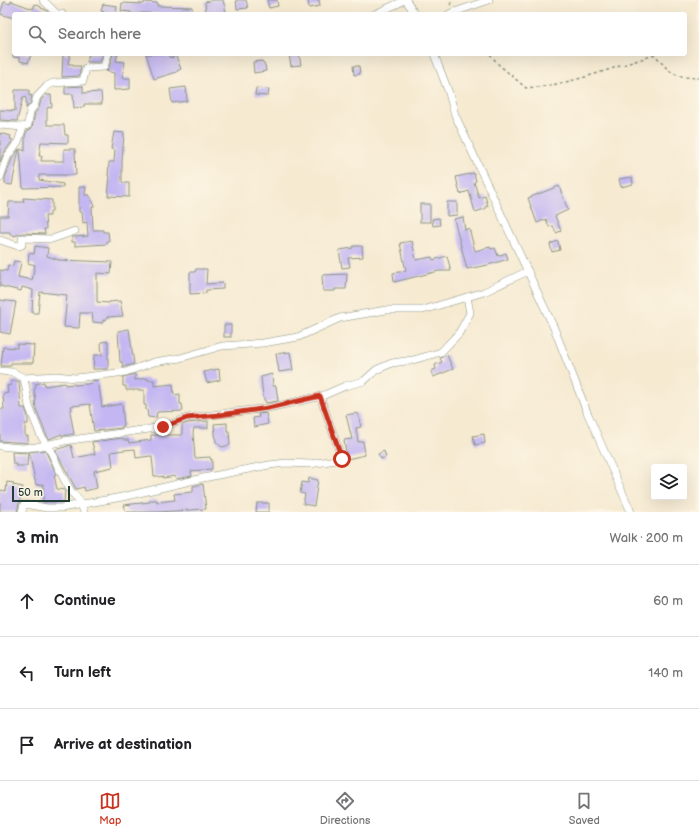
<!DOCTYPE html>
<html lang="en">
<head>
<meta charset="utf-8">
<style>
	:root { --surface:#fff; --page:#f2f2f2; --text:#202124; --muted:#757577; --line:#e0e0e0; --accent:#c8321e }
	body { margin:0; font-family:"Balsamiq Sans",sans-serif; background:var(--page); color:var(--text) }
	.controls { position:absolute; right:12px; bottom:12px; display:grid; overflow:hidden; border-radius:4px; box-shadow:0 4px 16px #0002 }
	.controls button { width:36px; height:36px; display:grid; place-items:center; padding:0; border:0; border-bottom:1px solid var(--line); background:var(--surface); color:var(--text); font:20px sans-serif }
	.scale { position:absolute; left:12px; bottom:10px; width:58px; box-sizing:border-box; padding-left:4px; border:2px solid #1f3d34; border-top:0; font-size:11px; line-height:14px; white-space:nowrap; color:#1f3d34; -webkit-text-stroke:3px #fcf5e5; paint-order:stroke }
	.stop { position:absolute; width:12px; height:12px; margin:-9px; border:3px solid #c8321e; border-radius:50%; background:#fff }
	.stop.end { background:#c8321e; border-color:#fff; box-shadow:0 1px 4px #0008 }
	.list { margin:0; padding:0; list-style:none }
	h2 { display:flex; justify-content:space-between; align-items:center; height:52px; margin:0; padding:0 16px; font-size:17px }
	h2 small { font-size:13px; font-weight:400; color:var(--muted) }
	.list li { display:grid; grid-template-columns:26px 1fr auto; gap:12px; align-items:center; box-sizing:border-box; height:72px; padding:0 16px; border-top:1px solid var(--line) }
	.list b { display:block; font-size:15px; white-space:nowrap }
	.list em { font-size:13px; font-style:normal; color:var(--muted) }
	.icon { flex:none; width:22px; height:22px; fill:none; stroke:currentColor; stroke-width:2; stroke-linecap:round; stroke-linejoin:round }
	.map { position:relative; flex:none; width:699px; height:512px; overflow:hidden }
	.search { position:absolute; background:var(--surface); box-shadow:0 4px 16px #0002; left:12px; right:12px; top:12px; height:44px; display:flex; align-items:center; gap:10px; box-sizing:border-box; padding:0 14px; border-radius:4px; color:var(--muted); font-size:15px }
	.sheet { height:268px; background:var(--surface) }
	nav { display:flex; justify-content:space-around; align-items:center; box-sizing:border-box; height:56px; border-top:1px solid var(--line); background:var(--surface); font-size:11px; color:var(--muted) }
	nav a { display:grid; justify-items:center; gap:2px }
	nav .on { color:var(--accent) }
	.map>svg:first-child { display:block }
	.building { fill:#c3b6f3 }
	.lines { fill:none; stroke-linecap:round; stroke-linejoin:round }
	.minor-casing { stroke:#8a9482; stroke-width:8 }
	.path { stroke:#8a9482; stroke-width:1.5; stroke-dasharray:3 3; stroke-linecap:butt }
	.minor { stroke:#fff; stroke-width:7 }
	.route { stroke:#c8321e; stroke-width:5 }
</style>
</head>
<body>
<div class="map">
<svg width="699" height="512" viewBox="0 0 699 512">
	<rect width="100%" height="100%" fill="#fcf5e5"/>
	<filter id="ink" filterUnits="userSpaceOnUse"><feTurbulence type="fractalNoise" baseFrequency=".025" numOctaves="2"/><feDisplacementMap in="SourceGraphic" scale="8" xChannelSelector="R" yChannelSelector="G"/><feConvolveMatrix kernelMatrix="1 2 1 2 8 2 1 2 1" color-interpolation-filters="sRGB"/></filter>
	<filter id="wash" filterUnits="userSpaceOnUse"><feTurbulence type="fractalNoise" baseFrequency=".012" numOctaves="4" result="noise"/><feDisplacementMap in="SourceGraphic" scale="16" xChannelSelector="R" yChannelSelector="G"/><feGaussianBlur stdDeviation="0.9" result="paint"/><feColorMatrix in="noise" values="0 0 0 0 0 0 0 0 0 0 0 0 0 0 0 0 0 1.4 0 .05"/><feComposite in="paint" operator="in"/></filter>
	<g filter="url(#wash)">
		<rect width="100%" height="100%" fill="#f6ead1"/>
		<g id="blocks">
			<g class="building">
				<path d="M214 0H223L226 12 220 13 221 14H206L205 2Z"/>
				<path d="M236 0H246L248 8 237 9Z"/>
				<path d="M267 0H277L278 6 269 8Z"/>
				<path d="M308 0H319L320 6 309 8Z"/>
				<path d="M11 1 33 9 35 4 41 7V8L46 10 50 14H14V18L0 14 4 2 10 4Z"/>
				<path d="M144 2 158 3 157 6 192 7V14L141 13V14H131V12L121 11 122 3 144 4Z"/>
				<path d="M103 4 117 6 116 14H103L104 12 101 11Z"/>
				<path d="M13 54H31L28 63 20 61V58L13 57Z"/>
				<path d="M63 54H70L68 64H73V66H81L79 76 62 77Z"/>
				<path d="M89 54H103L100 62H87Z"/>
				<path d="M113 54H118L116 61 125 62 122 78H130V89L114 90V73L106 71 109 68Z"/>
				<path d="M146 54H168L170 58 176 56 181 69 177 71V72L154 79Z"/>
				<path d="M289 54H299L301 65 291 66Z"/>
				<path d="M262 61 265 65 266 71 254 73 253 62Z"/>
				<path d="M353 66H359L360 74 354 75Z"/>
				<path d="M83 86V93L101 92 102 104H84V107L74 108 73 94H65V87Z"/>
				<path d="M186 87 187 101 172 103 170 89Z"/>
				<path d="M256 88 269 89 268 96 255 95Z"/>
				<path d="M15 90H29V96L32 95 30 104 26 108V98L23 97 17 121 0 120V110L15 111Z"/>
				<path d="M46 95H51L52 107 47 108V125H64L65 135H68V143L41 142 39 156H42L41 161H64V149H75L76 175H39V180L63 184V187L23 188 20 149 25 151V136L27 131 32 128 35 113 39 108 41 100Z"/>
				<path d="M114 132 124 133 122 162V181L123 183H129V197L108 196 110 176H108L109 162H114L115 150 111 149Z"/>
				<path d="M0 133 11 136 10 139 13 140 3 154 0 162Z"/>
				<path d="M19 149 12 185 5 184V178L12 159Z"/>
				<path d="M474 173 476 181 474 182 479 198 485 196 488 206 485 207V209L475 212 469 191 460 194 456 177Z"/>
				<path d="M632 177 633 184 621 187 619 179Z"/>
				<path d="M559 186 568 210 555 216 561 231 556 233 553 226 549 227 546 219 537 223 528 198Z"/>
				<path d="M79 187H86L85 195H89V197H91V201H93L94 207H92L93 230H103V232H108L109 241H107V244L75 246V242H72V237L88 236 87 222 83 223 82 212H79Z"/>
				<path d="M23 198 52 200V211H50V216H45L46 229H44L45 234 22 233 14 236V235H10V232H0V216H8L9 202H24Z"/>
				<path d="M447 202H457V215L447 216Z"/>
				<rect x="420" y="204" width="10" height="18"/>
				<path d="M463 217 465 230 469 228 475 251 490 247 491 249 495 248 498 256 506 253 508 259 488 265 467 269 454 219Z"/>
				<path d="M439 218 440 225 433 226 432 219Z"/>
				<path d="M412 241 416 260 432 257 433 260 447 256 451 271H439L394 282 393 273 406 271 400 243Z"/>
				<path d="M558 241 560 250 552 252 550 244Z"/>
				<path d="M35 246 48 248 47 256 59 260 112 262 111 274 97 273V302L109 303V302L120 301 123 316 107 317 106 320H103V323L93 322 92 313H80L79 328 64 327 67 295 40 292 38 313H32L33 290 22 287 21 291 0 286V270L7 271 8 265 13 266 14 261 21 262 18 277 32 280 35 265 28 263 29 253 34 254Z"/>
				<path d="M353 246H362L363 257 348 258 350 267 342 268 339 250 353 248Z"/>
				<path d="M196 269H207L206 284 223 283V289L206 290V293L190 294V272H195Z"/>
				<path d="M347 274 346 289H335V291H323L322 275Z"/>
				<path d="M0 300 16 302 10 334 0 332Z"/>
				<rect x="224" y="325" width="7" height="12"/>
				<path d="M129 329 134 364 123 367 122 362H120L118 331Z"/>
				<path d="M108 341V369H93L94 355H102L101 342Z"/>
				<path d="M17 344 34 345 33 363H11V366H1L3 347 17 348Z"/>
				<path d="M290 352 293 370 279 372 276 354Z"/>
				<path d="M447 355 453 369 433 377 431 371 436 369 435 365 442 362 440 358Z"/>
				<path d="M219 369 220 380 207 383 204 372Z"/>
				<path d="M135 374V380L147 378 148 380H154V386L173 384 174 395 180 394V404H182L183 411 157 412 156 418 148 417 147 410H146V405H144V390H126V386H123V377Z"/>
				<path d="M272 374 273 386H276L278 401 266 403 263 397 261 377Z"/>
				<path d="M98 380 102 407 122 404 124 426H122V428L94 431 90 404 71 406 72 410 70 411 74 434 62 436V434L49 439 45 432 36 409 35 401H36L34 389 36 388 35 384 44 382 45 386 65 383V385L74 384V385L87 384 92 383 91 381Z"/>
				<path d="M11 381H19L21 408H25L28 417V424H25V436H28V443L0 441V409H4L3 394 8 393 7 386 11 385Z"/>
				<path d="M266 413 268 424 254 427 253 418 259 417 258 414Z"/>
				<path d="M358 413 361 427 356 428 358 442 363 441 365 455 347 459 344 440 352 439 346 415Z"/>
				<path d="M208 421V428H194L193 433 195 458 210 457 211 460 212 459V469L191 471 192 476 176 479 175 476 163 478V476L159 477 158 476H154L152 457 150 456 136 458 135 449 124 450 111 452 113 467 94 471 97 488 85 491 84 487 76 489 55 450 71 445 74 458 95 454 92 442 123 438 124 440H128L129 443 151 440V435H182V425L188 423Z"/>
				<path d="M227 423V431H229L230 445 222 447 216 442 214 424Z"/>
				<path d="M484 434 485 443 475 445 473 436Z"/>
				<path d="M45 450 56 474 54 475 57 489 65 490 64 502H43V484L36 485 29 452Z"/>
				<path d="M384 451 386 457 381 459 378 454Z"/>
				<path d="M12 452 28 453 27 466H16V464H13Z"/>
				<path d="M309 478 318 480 314 506 303 504 305 494 300 493 302 482 308 483Z"/>
				<path d="M7 482 14 483 13 485 23 487 17 512H0V490L6 491Z"/>
				<path d="M203 484 206 509 158 512H126L124 505 150 502V500H157V502L175 500 174 494 193 492V486Z"/>
				<path d="M257 503H269V512H256Z"/>
			</g>
		</g>
	</g>
	<g filter="url(#ink)">
		<use href="#blocks" fill-opacity="0" stroke="#8a9482" stroke-width="1"/>
		<g class="lines">
			<defs>
				<g id="minor">
					<path d="M43 0 57 14H62"/>
					<path d="M406 0 415 14"/>
					<path d="M375 14 399 3 403 0"/>
					<path d="M449 14 489 0"/>
					<path d="M434 54 449 93 455 115 554 328 587 412 631 512"/>
					<path d="M0 125 23 127"/>
					<path d="M0 178 7 157 18 142 23 127 28 125 30 111 34 106 37 97 47 86 53 83 83 81 86 68 104 67 108 54"/>
					<path d="M0 240 18 246 22 245V238L52 239 75 231"/>
					<path d="M0 371 12 372 24 378 56 376 76 378 126 372 154 362 180 358 222 346 263 343 298 337 340 318 386 310H423L484 292 528 271"/>
					<path d="M24 378 29 406 40 434 49 448 64 479 72 493 79 500 84 512"/>
					<path d="M0 446 21 448 36 447 64 441 163 427 187 418 268 408 322 396 345 386 364 381 376 370 392 363 413 360 441 352 459 333 470 313 467 297"/>
					<path d="M22 512 24 504 47 508H61L122 497 203 478 269 465 286 463 310 464 342 459 320 396"/>
				</g>
			</defs>
			<use href="#minor" class="minor-casing"/>
			<g class="path">
				<path d="M450 5 453 0"/>
				<path d="M490 54 498 64 526 88C534 87 543 87 551 85 586 79 620 65 655 55 671 74 674 77 699 78"/>
			</g>
			<use href="#minor" class="minor"/>
		</g>
	</g>
	<g class="lines" filter="url(#ink)">
		<path class="route" d="M163 427 187 418 219 415 268 408 320 396 342 459"/>
	</g>
</svg>
<div class="controls">
<button><svg class="icon" aria-label="layers" viewBox="0 0 24 24"><path d="M12 4l9 5-9 5-9-5zM3 14l9 5 9-5"/></svg></button>
</div>
<div class="scale">50 m</div>
<div class="stop" style="left:342px;top:459px"></div>
<div class="stop end" style="left:163px;top:427px"></div>
<div class="search"><svg class="icon" aria-label="search" viewBox="0 0 24 24"><circle cx="10" cy="10" r="6"/><path d="M15 15l6 6"/></svg>Search here</div>
</div>
<section class="sheet">
<h2>3 min<small>Walk · 200 m</small></h2>
<ul class="list">
<li><svg class="icon" aria-label="ahead" viewBox="0 0 24 24"><path d="M12 20V5M6 11l6-6 6 6"/></svg><div><b>Continue</b></div><em>60 m</em></li>
<li><svg class="icon" aria-label="left" viewBox="0 0 24 24"><path d="M17 20v-9H6M10 6l-5 5 5 5"/></svg><div><b>Turn left</b></div><em>140 m</em></li>
<li><svg class="icon" aria-label="arrive" viewBox="0 0 24 24"><path d="M6 21V4h12l-3 4 3 4H6"/></svg><div><b>Arrive at destination</b></div></li>
</ul>
</section>
<nav>
<a class="on"><svg class="icon" aria-label="map" viewBox="0 0 24 24"><path d="M3 6l6-2 6 2 6-2v14l-6 2-6-2-6 2zM9 4v14M15 6v14"/></svg>Map</a>
<a><svg class="icon" aria-label="directions" viewBox="0 0 24 24"><path d="M12 3l9 9-9 9-9-9zM9 14v-3h6M13 9l2 2-2 2"/></svg>Directions</a>
<a><svg class="icon" aria-label="saved" viewBox="0 0 24 24"><path d="M7 4h10v16l-5-4-5 4z"/></svg>Saved</a>
</nav>
</body>
</html>
